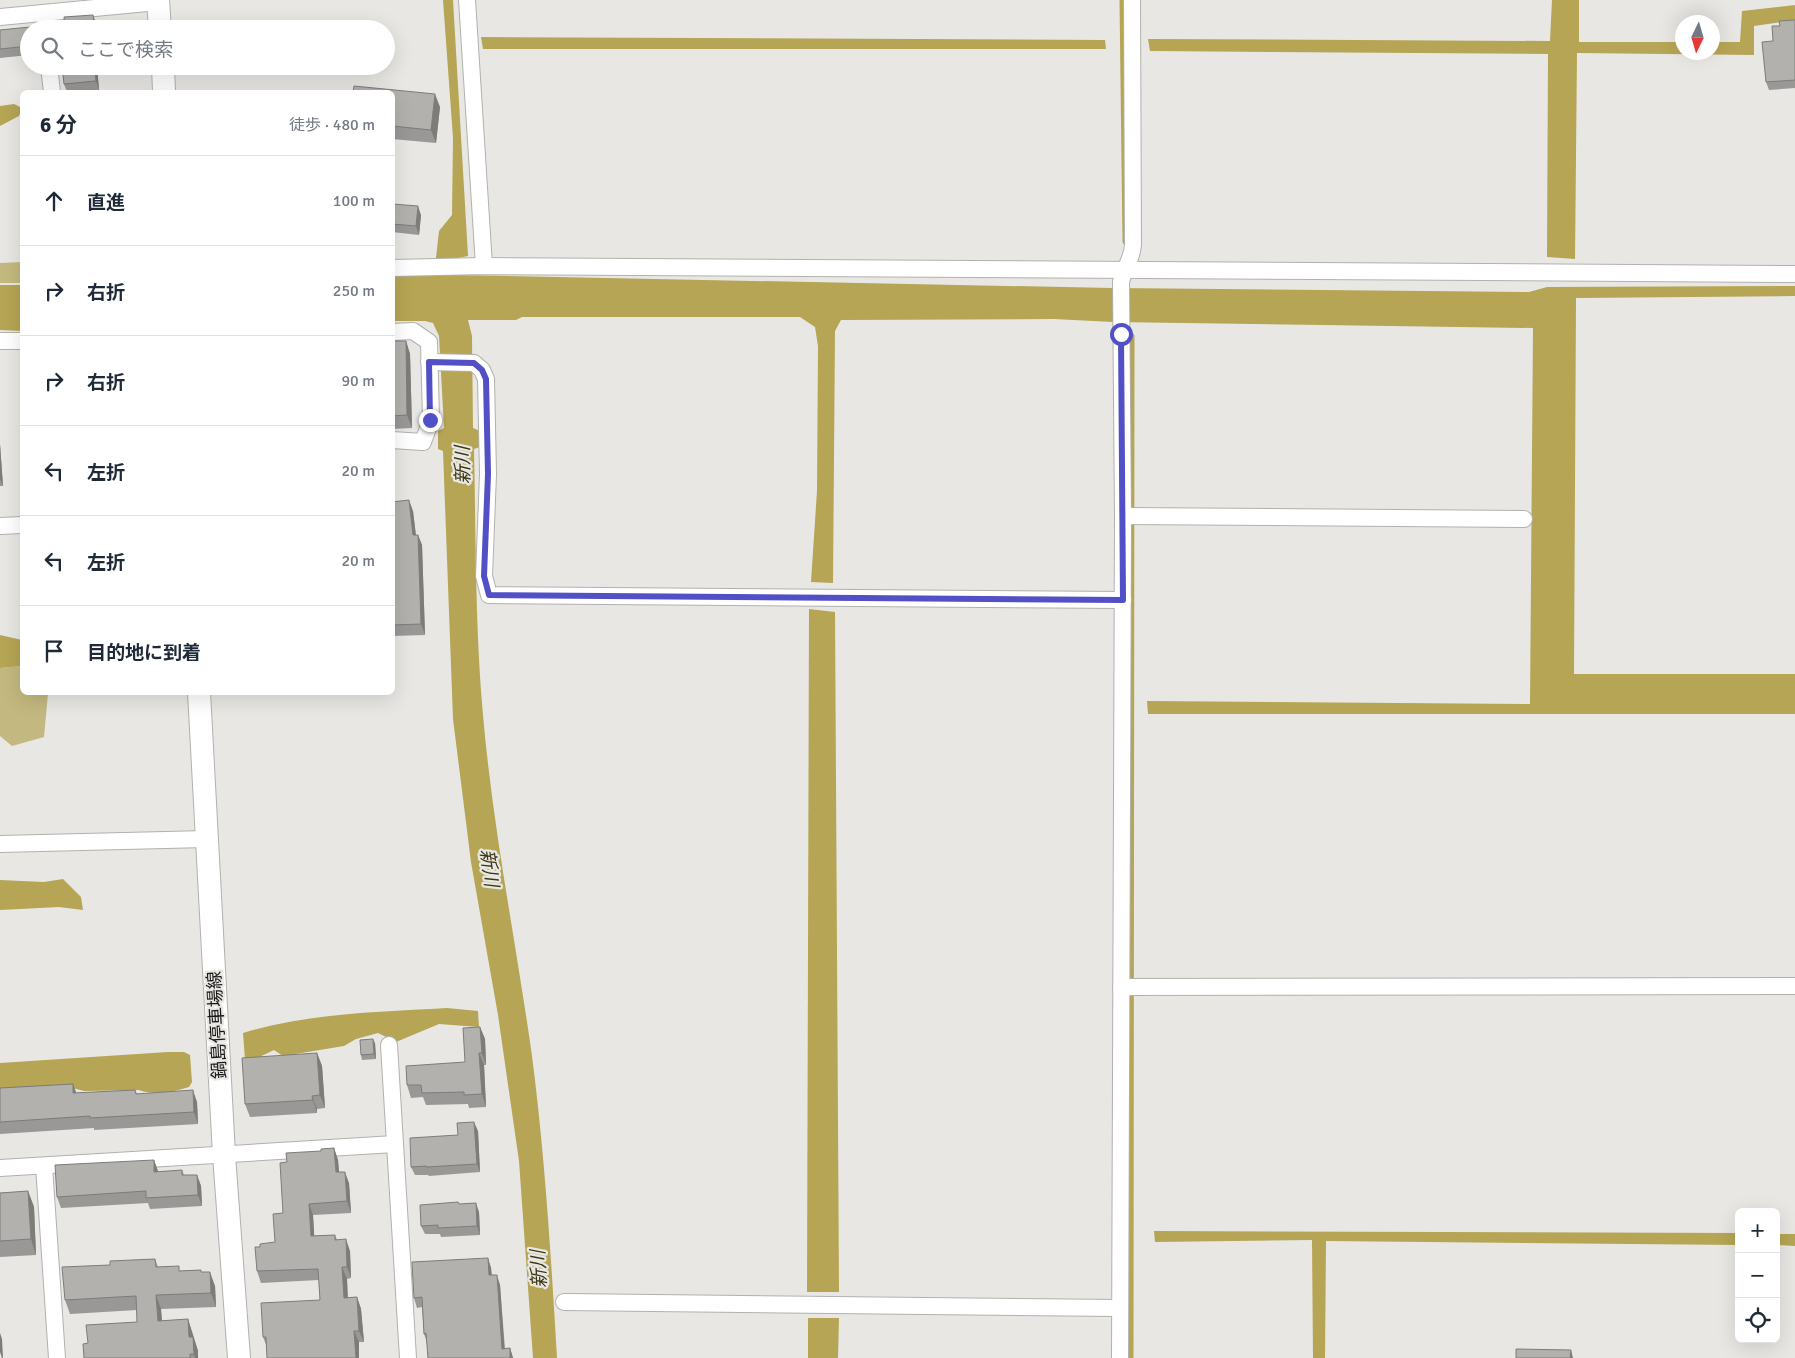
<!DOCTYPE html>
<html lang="ja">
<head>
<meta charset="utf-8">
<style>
	:root { --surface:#fff; --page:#f2f2f3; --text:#1f2937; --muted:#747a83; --line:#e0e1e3 }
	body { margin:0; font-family:Signika,"Noto Sans JP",sans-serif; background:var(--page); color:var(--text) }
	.controls { position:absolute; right:15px; bottom:15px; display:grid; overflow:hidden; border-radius:8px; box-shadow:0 5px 20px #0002 }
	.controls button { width:45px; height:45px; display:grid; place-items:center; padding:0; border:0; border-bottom:1px solid var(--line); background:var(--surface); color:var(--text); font:25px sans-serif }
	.compass { position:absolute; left:1675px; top:15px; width:45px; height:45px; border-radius:50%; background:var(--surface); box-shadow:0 5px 20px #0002; rotate:185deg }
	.stop { position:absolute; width:15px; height:15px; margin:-11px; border:4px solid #5150c6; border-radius:50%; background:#fff }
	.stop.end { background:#5150c6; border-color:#fff; box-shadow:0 1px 5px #0008 }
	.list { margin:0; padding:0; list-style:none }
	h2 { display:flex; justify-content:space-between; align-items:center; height:65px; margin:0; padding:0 20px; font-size:21px }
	h2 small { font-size:16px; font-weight:400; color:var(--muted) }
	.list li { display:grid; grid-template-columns:32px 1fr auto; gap:15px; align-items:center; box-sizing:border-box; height:90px; padding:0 20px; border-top:1px solid var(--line) }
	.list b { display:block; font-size:19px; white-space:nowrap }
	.list em { font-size:16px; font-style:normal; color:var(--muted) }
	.icon { flex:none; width:28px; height:28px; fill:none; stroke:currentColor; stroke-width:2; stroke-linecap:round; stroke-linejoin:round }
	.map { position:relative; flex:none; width:1795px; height:1358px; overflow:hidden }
	.search { position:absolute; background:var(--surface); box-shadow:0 5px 20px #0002; left:20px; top:20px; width:375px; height:55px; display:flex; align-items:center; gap:12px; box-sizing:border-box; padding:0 18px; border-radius:28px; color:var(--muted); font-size:19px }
	.panel { position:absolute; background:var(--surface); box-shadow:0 5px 20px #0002; left:20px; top:90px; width:375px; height:605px; border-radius:8px }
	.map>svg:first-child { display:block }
	.green { fill:#c3b87f }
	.water { fill:#b5a554 }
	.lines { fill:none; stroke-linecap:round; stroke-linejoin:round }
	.stream { stroke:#b5a554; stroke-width:5 }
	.minor-casing { stroke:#b1b1ad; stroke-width:18 }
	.secondary-casing { stroke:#b1b1ad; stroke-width:24 }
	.minor { stroke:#fff; stroke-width:16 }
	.secondary { stroke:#fff; stroke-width:22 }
	.wall { fill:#999896 }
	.shaded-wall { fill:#7d7c7a }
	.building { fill:#b2b1ae; stroke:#7d7c7a }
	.route { stroke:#5150c6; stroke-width:6 }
	.labels { text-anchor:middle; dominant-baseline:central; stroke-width:4.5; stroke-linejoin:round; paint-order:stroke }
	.street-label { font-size:18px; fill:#181716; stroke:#e8e7e4 }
	.water-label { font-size:19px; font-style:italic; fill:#3c3511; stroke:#e8e7e4 }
</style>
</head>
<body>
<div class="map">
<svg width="1795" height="1358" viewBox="0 0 1795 1358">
	<rect width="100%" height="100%" fill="#e8e7e4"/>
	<g class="green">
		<path d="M22 262V283H0V263Z"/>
		<path d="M22 666V692L48 693 44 737 12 746 0 736V668Z"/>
	</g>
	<g class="water">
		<path d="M443 0H453L468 256 453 259 436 258 439 231 452 215 453 138Z"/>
		<path d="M1552 0H1579V42H1682V52H1712L1713 42H1740L1742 11 1795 5V20L1754 26V55L1577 53 1575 259 1547 257 1548 54 1150 51 1148 39 1550 41Z"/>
		<path d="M481 37 1105 40 1106 49H483Z"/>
		<path d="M14 104 22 108 19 116 0 126V106Z"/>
		<path d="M453 275 1113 288 1529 292 1547 287 1795 286V296L1576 298 1574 674H1795V714H1148L1147 701 1530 704 1533 328 1113 322 1054 319 841 320 835 331 833 583 811 582 817 491 818 346 815 327 800 317H522L516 320H468L472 336 473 428 480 431V447L474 449C476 538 475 627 483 715 493 830 516 942 532 1056 545 1156 551 1257 557 1358H533L519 1161 498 1015 471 862 453 719 443 451 438 449V431L444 428 439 336 433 323 425 321H393L392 276Z"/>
		<path d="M0 285H22V331L0 330Z"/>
		<path d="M809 609 835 612 839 1292H807Z"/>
		<path d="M0 635 22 640V666L0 668Z"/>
		<path d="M63 879 81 897 83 910 59 907 0 910V880L44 882Z"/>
		<path d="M447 1008 478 1011 479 1027 439 1024 396 1042 378 1033 356 1039 344 1046 283 1056 274 1050 251 1061 245 1060 243 1033C308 1013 379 1012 447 1008Z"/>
		<path d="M168 1052H184L190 1055 192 1082 189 1087C173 1092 156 1096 139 1090L84 1091 61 1085 0 1090V1063Z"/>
		<path d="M1154 1231 1739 1233V1245L1326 1241 1325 1358H1313L1312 1240 1155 1242Z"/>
		<path d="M1776 1234H1795V1246L1776 1245Z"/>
		<path d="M808 1318H839L838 1358H808Z"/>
	</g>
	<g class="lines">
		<g class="stream">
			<path d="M1122 0 1125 242"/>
			<path d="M1131 1358 1132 336"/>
		</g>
		<defs>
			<g id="minor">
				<path d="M467 0 484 266"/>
				<path d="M45 13 46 29"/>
				<path d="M0 17 158 2"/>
				<path d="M49 66 52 92"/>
				<path d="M392 268 484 266 1795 274"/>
				<path d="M392 332 413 331 429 342 431 420 423 442 392 440"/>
				<path d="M0 341H22"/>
				<path d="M429 362 474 363 482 370 486 379 488 474 484 576 489 595 1123 600"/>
				<path d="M1123 516 1524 519"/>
				<path d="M0 526 22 525"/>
				<path d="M0 844 207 839"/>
				<path d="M1121 987 1795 986"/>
				<path d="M389 1045 408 1358"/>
				<path d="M44 1166 57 1358"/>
				<path d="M0 1168 395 1144"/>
				<path d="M564 1302 1120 1308"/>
				<path d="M1120 1358 1123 516 1121 282C1124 268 1132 260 1133 245L1132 0"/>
			</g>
			<g id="secondary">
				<path d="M158 0 160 29"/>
				<path d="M163 66 164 92"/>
				<path d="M199 692 224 1155 239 1358"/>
			</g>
		</defs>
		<use href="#minor" class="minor-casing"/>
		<use href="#secondary" class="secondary-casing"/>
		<use href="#minor" class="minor"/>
		<use href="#secondary" class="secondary"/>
	</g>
	<g class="wall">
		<path d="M1795 20V88L1769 90 1766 82 1773 41 1780 26Z"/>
		<path d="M30 27 31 29H29V55L0 58V30Z"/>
		<path d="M97 66 99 90 67 92 64 84Z"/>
		<path d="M392 92 440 107 436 143 392 139Z"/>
		<path d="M392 204 421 215 419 235 392 232Z"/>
		<path d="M392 341H406L410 354 412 428 392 429Z"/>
		<path d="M0 444 3 486H0Z"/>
		<path d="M392 502 413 511 416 535H418L422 545 425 635 392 636Z"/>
		<path d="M480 1027 485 1039 486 1065H484L486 1107 469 1108 468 1104 426 1105 423 1097 411 1098 407 1085 465 1062Z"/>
		<path d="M375 1043 376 1059 362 1060 361 1055Z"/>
		<path d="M317 1053 322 1066 325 1108 317 1109V1113L250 1117 245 1104Z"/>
		<path d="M73 1084 76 1093 135 1090 137 1094 197 1102 198 1124 94 1130V1128L0 1134V1088Z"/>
		<path d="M478 1131 480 1172 429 1176 428 1175H415L411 1167 458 1135Z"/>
		<path d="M334 1148 338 1160 339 1172 349 1183 351 1213 313 1215 314 1236 335 1235 337 1240 350 1251 351 1278 347 1279 348 1298 357 1297 361 1309 364 1342H359V1358H267V1347L263 1337 320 1300 319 1280 261 1283 257 1271 260 1247 275 1242 283 1213 287 1162 321 1151Z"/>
		<path d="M154 1160 158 1172 182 1170 184 1175H197L201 1186 202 1206 150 1209 148 1203 61 1208 57 1197Z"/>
		<path d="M28 1191 34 1207 36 1255 0 1257V1193Z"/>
		<path d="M459 1204 479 1212 480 1235 441 1237 440 1234H425L421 1226Z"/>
		<path d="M488 1258 491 1268 492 1275 500 1285 505 1349 510 1348 513 1358H428L427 1342 424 1334 422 1307 417 1308 414 1298Z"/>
		<path d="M155 1259 158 1267 181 1271 201 1270V1272L215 1286 216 1307 161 1309 162 1321 188 1319 198 1351V1358H84L88 1343 137 1322V1310L70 1314 65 1300 110 1265Z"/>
	</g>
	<g class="shaded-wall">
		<path d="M93 15 96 23 97 29H95Z"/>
		<path d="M95 66H97L99 90 96 81Z"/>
		<path d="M435 94 440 107 436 143 431 130Z"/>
		<path d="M418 206 421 215 419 235 416 226Z"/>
		<path d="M406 341 410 354 412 428 407 415Z"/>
		<path d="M0 444 3 486 0 479Z"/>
		<path d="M409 500 413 511 417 546 413 535Z"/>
		<path d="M418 535 422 545 425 635 421 624Z"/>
		<path d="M480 1027 485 1039 486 1065 482 1053Z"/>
		<path d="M373 1039 375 1043 376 1059 374 1054Z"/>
		<path d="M317 1053 322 1066 325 1108 320 1095Z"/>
		<path d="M479 1053 484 1065 486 1107 482 1094Z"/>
		<path d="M73 1084 77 1095 73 1093Z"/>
		<path d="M193 1090 197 1102 198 1124 194 1112Z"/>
		<path d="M312 1096 317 1109V1113L313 1100Z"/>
		<path d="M474 1122 478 1131 480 1172 477 1164Z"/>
		<path d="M334 1148 338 1160 340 1183 336 1172Z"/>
		<path d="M154 1160 158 1171 159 1183 154 1172Z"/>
		<path d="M345 1172 349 1183 351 1213 347 1201Z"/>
		<path d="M197 1175 201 1186 202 1206 198 1195Z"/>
		<path d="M28 1191 34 1207 36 1255 31 1239Z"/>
		<path d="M476 1203 479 1212 480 1235 477 1226Z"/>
		<path d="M309 1204 313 1215 315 1248 311 1236Z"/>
		<path d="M346 1239 350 1251 351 1278 347 1267Z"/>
		<path d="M488 1258 491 1268 492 1285 489 1275Z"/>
		<path d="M342 1267 347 1279 348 1309 344 1298Z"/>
		<path d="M210 1272 215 1286 216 1307 211 1293Z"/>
		<path d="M497 1275 500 1285 505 1358 502 1349Z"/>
		<path d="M156 1295 161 1309 163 1335 158 1321Z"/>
		<path d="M357 1297 361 1309 364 1342 359 1331Z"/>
		<path d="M188 1319 198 1351V1358H195L189 1337Z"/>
		<path d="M354 1331 359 1342V1358H356Z"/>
		<path d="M0 1333 2 1339 3 1358H2L0 1352Z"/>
		<path d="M510 1348 513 1358H510Z"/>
		<path d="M1571 1350 1573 1358H1570Z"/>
	</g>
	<g class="building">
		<path d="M93 15 95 29H65L64 17Z"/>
		<path d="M1795 20V80L1766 82 1762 42 1773 41 1772 26H1780L1779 21Z"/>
		<path d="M30 27 31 29H29V46L0 49V30Z"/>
		<path d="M62 66H95L96 81 64 84Z"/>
		<path d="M354 86 435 94 431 130 392 126V92H353Z"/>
		<path d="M392 204 418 206 416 226 392 224Z"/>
		<path d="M392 341H406L407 415 392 416Z"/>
		<path d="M409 500 413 535H418L421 624 392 625V502Z"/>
		<path d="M480 1027 482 1053H479L482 1094 464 1095V1092L422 1093 421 1085H407L406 1066 465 1062 463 1028Z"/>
		<path d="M373 1039 374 1054 361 1055 360 1040Z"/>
		<path d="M317 1053 320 1095 312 1096 313 1100 245 1104 242 1058Z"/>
		<path d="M73 1084V1093L135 1090 136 1094 193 1090 194 1112 90 1118V1116L0 1122V1088Z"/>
		<path d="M474 1122 477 1164 426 1167V1166L411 1167 410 1138 458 1135 457 1123Z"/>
		<path d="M334 1148 336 1172H345L347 1201 309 1204 311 1236 335 1235V1240L346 1239 347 1267H342L344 1298 357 1297 359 1331H354L356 1358H267L266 1337H263L261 1303 320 1300 318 1269 257 1271 255 1247H260V1244L275 1242 273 1214 283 1213 280 1163 287 1162 286 1153 321 1151V1149Z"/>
		<path d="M154 1160V1172L182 1170V1175H197L198 1195 146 1198V1191L57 1197 55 1165Z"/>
		<path d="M28 1191 31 1239 0 1241V1193Z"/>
		<path d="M458 1202 459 1204 476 1203 477 1226 438 1228V1225L421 1226 420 1205Z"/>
		<path d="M488 1258 489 1275H497L502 1349 510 1348V1358H428L426 1333 424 1334 422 1297 414 1298 412 1262Z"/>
		<path d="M155 1259 156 1267 179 1266V1271L201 1270V1272H210L211 1293 156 1295 158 1321 188 1319 189 1337H193L194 1354H190V1358H84L83 1344 88 1343 86 1325 137 1322 136 1296 65 1300 62 1267 110 1265V1261Z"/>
		<path d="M1516 1349 1571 1350 1570 1358H1516Z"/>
	</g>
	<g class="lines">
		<path class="route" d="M430 420 429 362 474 363 482 370 486 379 488 474 484 576 489 595 1123 600 1121 334"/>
	</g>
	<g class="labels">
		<g class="street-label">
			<text transform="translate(217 1025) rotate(-93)">鍋島停車場線</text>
		</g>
		<g class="water-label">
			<text transform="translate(463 465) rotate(-91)">新川</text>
			<text transform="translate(489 868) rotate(82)">新川</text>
			<text transform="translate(539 1269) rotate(-93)">新川</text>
		</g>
	</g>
</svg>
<div class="controls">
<button>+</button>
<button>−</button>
<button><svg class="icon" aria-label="locate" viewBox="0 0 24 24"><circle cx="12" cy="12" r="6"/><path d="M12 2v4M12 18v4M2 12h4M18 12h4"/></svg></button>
</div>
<svg class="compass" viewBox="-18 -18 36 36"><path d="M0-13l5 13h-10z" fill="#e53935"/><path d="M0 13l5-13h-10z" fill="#747a83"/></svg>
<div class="stop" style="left:1121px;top:334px"></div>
<div class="stop end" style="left:430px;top:420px"></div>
<div class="search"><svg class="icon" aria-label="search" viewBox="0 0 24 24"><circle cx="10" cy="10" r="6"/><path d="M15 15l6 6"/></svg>ここで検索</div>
<section class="panel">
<h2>6 分<small>徒歩 · 480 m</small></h2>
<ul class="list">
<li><svg class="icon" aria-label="ahead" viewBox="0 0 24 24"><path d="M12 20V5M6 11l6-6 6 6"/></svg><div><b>直進</b></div><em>100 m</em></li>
<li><svg class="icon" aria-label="right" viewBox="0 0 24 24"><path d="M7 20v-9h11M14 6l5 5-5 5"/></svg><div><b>右折</b></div><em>250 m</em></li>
<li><svg class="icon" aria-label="right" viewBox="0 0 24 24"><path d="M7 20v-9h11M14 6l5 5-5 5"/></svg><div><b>右折</b></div><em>90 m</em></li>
<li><svg class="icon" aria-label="left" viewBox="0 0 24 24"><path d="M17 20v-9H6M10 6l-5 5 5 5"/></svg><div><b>左折</b></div><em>20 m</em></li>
<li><svg class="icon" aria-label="left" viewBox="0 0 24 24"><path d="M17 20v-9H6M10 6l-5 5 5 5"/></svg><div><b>左折</b></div><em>20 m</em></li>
<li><svg class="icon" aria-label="arrive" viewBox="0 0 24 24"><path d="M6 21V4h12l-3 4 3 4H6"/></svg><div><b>目的地に到着</b></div></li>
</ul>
</section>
</div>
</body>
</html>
